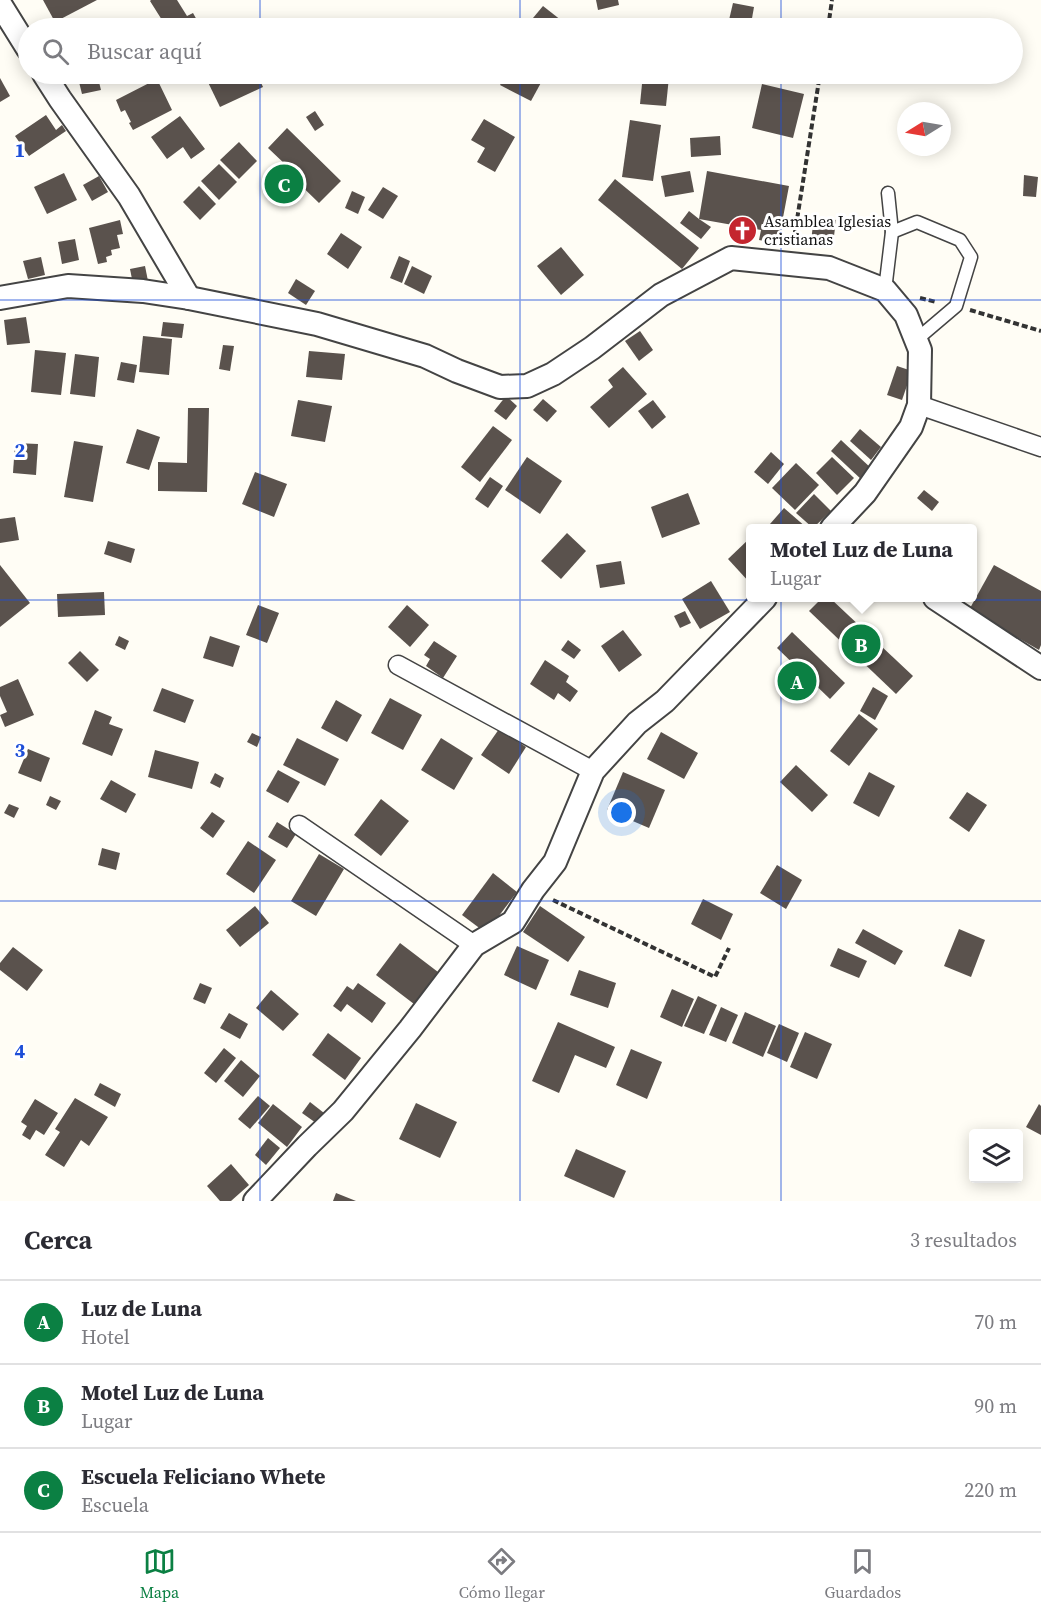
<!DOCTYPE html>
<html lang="es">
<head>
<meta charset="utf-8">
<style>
	:root { --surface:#fff; --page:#f7f7f7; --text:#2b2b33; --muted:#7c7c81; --line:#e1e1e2; --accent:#0b8043 }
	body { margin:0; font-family:"Source Serif 4",serif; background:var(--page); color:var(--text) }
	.controls { position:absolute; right:18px; bottom:18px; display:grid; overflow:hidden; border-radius:6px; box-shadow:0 3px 15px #0003 }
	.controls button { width:54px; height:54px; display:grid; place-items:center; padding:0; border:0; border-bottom:2px solid var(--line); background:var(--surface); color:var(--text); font:30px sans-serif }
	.compass { position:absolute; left:897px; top:102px; width:54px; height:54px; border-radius:50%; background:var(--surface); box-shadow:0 3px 15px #0003; rotate:259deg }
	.you { position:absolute; left:622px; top:813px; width:21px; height:21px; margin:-15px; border:4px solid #fff; border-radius:50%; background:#1a73e8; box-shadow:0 0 0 9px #1a73e833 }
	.badge { display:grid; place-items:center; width:39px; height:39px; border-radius:50%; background:var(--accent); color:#fff; font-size:20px; font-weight:700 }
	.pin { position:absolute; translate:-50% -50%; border:3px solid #fff; box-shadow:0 2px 6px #0006 }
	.popup { position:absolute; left:746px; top:524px; width:231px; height:78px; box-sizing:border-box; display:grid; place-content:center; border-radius:6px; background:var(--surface); filter:drop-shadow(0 2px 4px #0005); font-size:20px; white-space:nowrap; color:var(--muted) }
	.popup b { font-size:22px; color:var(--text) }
	.popup::after { content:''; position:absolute; left:50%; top:100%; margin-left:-12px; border:12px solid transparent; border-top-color:var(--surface) }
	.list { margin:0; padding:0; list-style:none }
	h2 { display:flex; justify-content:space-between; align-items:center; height:78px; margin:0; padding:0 24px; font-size:26px }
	h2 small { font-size:20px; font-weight:400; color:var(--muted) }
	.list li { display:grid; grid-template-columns:39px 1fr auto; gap:18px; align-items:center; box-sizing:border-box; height:84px; padding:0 24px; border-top:2px solid var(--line) }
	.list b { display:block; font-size:22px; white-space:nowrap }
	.list p { margin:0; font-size:20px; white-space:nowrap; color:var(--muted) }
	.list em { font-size:20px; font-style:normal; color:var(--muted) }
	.icon { flex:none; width:33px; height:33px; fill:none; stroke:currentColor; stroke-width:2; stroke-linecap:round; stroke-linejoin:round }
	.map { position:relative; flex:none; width:1041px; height:1201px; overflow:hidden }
	.search { position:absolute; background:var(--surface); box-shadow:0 3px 15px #0003; left:18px; right:18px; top:18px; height:66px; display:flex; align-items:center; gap:15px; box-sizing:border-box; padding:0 21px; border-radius:33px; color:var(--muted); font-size:22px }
	.sheet { height:330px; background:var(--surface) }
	nav { display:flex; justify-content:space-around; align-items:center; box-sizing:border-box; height:84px; border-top:2px solid var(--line); background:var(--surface); font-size:16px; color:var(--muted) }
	nav a { display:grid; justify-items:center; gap:3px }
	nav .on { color:var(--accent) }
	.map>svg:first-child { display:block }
	.building { fill:#5a524d }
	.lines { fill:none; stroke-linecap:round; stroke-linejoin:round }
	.service-casing { stroke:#444; stroke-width:15 }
	.pedestrian-casing { stroke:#444; stroke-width:21 }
	.minor-casing { stroke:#444; stroke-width:26 }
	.path { stroke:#333; stroke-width:4; stroke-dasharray:6 3; stroke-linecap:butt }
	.service { stroke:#fff; stroke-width:12 }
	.pedestrian { stroke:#fff; stroke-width:18 }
	.minor { stroke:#fff; stroke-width:22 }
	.grid { fill:none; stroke:#1d4ed8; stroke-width:1.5; stroke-opacity:0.55 }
	.labels { text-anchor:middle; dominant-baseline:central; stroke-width:6; stroke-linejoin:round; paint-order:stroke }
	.poi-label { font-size:16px; fill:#111; stroke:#fff; text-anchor:start }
	.grid-label { font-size:20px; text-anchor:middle; font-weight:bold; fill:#1d4ed8; stroke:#fff; stroke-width:6; stroke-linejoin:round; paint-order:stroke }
</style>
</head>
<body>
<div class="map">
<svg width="1041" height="1201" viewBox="0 0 1041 1201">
	<rect width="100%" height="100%" fill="#fffdf5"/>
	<g class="building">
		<path d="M43 0H97L55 22Z"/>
		<path d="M151 0H177L187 16 193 13 198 22 187 28H167L150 1Z"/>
		<path d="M596 0H618L619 5 598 10Z"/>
		<path d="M733 3 754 7 751 24 729 20Z"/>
		<path d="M543 6 571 28H533L528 24Z"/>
		<path d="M77 74H97L101 90 82 94Z"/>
		<path d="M204 74H257L263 87 220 107Z"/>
		<path d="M506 74H532L543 79 531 101 500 85Z"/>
		<path d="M643 74 669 77 666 106 640 104Z"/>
		<path d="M0 78 10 96 0 102Z"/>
		<path d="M157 79 172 110 133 130 129 123 131 122 125 110 121 112 116 100Z"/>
		<path d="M762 84 804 94 793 138 752 128Z"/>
		<path d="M315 111 324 125 315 131 306 117Z"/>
		<path d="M46 115 56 130 62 125 66 131 29 156 15 136Z"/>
		<path d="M180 116 205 149 191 159 183 147 167 159 151 137Z"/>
		<path d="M484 119 515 137 495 172 477 162 485 148 471 140Z"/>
		<path d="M630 120 661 125 653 181 622 177Z"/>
		<path d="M287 128 341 181 319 203 284 169 287 166 268 148Z"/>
		<path d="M720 136 721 155 691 157 690 138Z"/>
		<path d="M239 142 257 161 239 179 220 160Z"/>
		<path d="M219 164 237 182 219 200 201 181Z"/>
		<path d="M690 171 694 192 665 197 661 176Z"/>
		<path d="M707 171 789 186 778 244 759 240 761 230 699 219 711 227 701 239 680 223 689 211 699 219Z"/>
		<path d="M64 173 77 200 47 214 34 187Z"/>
		<path d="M1024 175 1038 177 1036 197 1023 196Z"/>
		<path d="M99 176 108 192 92 201 83 185Z"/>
		<path d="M615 179 699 248 682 269 598 200Z"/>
		<path d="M199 186 216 204 200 220 183 202Z"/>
		<path d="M383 187 398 196 383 219 368 210Z"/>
		<path d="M352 191 365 197 358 214 345 208Z"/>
		<path d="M814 217 836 220 833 244 811 241Z"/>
		<path d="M120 220 123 234 117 235 120 248 111 250 112 255 106 257 107 262 98 264 89 228Z"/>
		<path d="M341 233 362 247 348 269 327 254Z"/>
		<path d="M75 239 79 260 62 264 58 242Z"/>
		<path d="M561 247 584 275 561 295 537 266Z"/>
		<path d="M399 256 410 261 402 283 390 278Z"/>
		<path d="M41 257 45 275 28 279 23 261Z"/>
		<path d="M145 266 148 281 133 284 130 269Z"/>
		<path d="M412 266 432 276 424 294 404 284Z"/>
		<path d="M296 279 315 291 306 305 288 293Z"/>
		<path d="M26 317 30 343 7 345 4 320Z"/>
		<path d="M163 322 184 324 182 338 161 336Z"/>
		<path d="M640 331 653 350 639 361 625 341Z"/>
		<path d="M143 336 172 339 169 375 139 372Z"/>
		<path d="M223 345 234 346 230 371 219 369Z"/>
		<path d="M35 350 66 353 61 395 31 392Z"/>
		<path d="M309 351 345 354 342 380 306 377Z"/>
		<path d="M75 354 99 357 95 397 70 394Z"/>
		<path d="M121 362 137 365 134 383 117 380Z"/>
		<path d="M897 366 912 371 902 400 887 395Z"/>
		<path d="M623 367 647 394 609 428 590 407 613 387 608 380Z"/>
		<path d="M506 396 517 406 506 420 494 411Z"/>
		<path d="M543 399 557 411 547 422 533 410Z"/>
		<path d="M298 400 332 406 325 442 291 436Z"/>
		<path d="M653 400 666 417 652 429 638 411Z"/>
		<path d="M188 408H209L207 492 158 491V462L187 463Z"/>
		<path d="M493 426 512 440 480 482 461 467Z"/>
		<path d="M137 429 160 437 149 470 126 463Z"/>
		<path d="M860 429 881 447 871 460 850 441Z"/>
		<path d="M841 440 873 470 863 481 831 451Z"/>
		<path d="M74 441 103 446 93 502 64 497Z"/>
		<path d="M15 443 38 444 36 475 13 473Z"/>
		<path d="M771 452 784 464 768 484 754 472Z"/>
		<path d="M527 457 562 481 540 514 505 490Z"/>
		<path d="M832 457 854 478 837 495 816 473Z"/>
		<path d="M796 463 819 485 795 510 772 488Z"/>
		<path d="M255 472 287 484 274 517 242 504Z"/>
		<path d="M490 477 503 486 488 508 475 499Z"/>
		<path d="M924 490 939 502 932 511 917 498Z"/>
		<path d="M688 493 700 524 662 538 651 507Z"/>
		<path d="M814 494 831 511 813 528 796 513Z"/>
		<path d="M784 508 807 528H775L770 524Z"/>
		<path d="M15 517 19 540 0 543V519Z"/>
		<path d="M567 533 586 551 561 579 541 561Z"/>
		<path d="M750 538V583L728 559Z"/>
		<path d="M108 541 135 549 131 563 104 554Z"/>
		<path d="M621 561 625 584 600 588 596 565Z"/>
		<path d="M0 565 30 603 0 627Z"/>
		<path d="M994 565 1041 591V645L1039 650 969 610Z"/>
		<path d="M711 581 730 612 700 629 682 599Z"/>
		<path d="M104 592 105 615 58 617 57 594Z"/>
		<path d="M822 598H830L913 676 896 694 809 611Z"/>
		<path d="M258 605 279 613 267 643 246 635Z"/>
		<path d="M407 605 429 625 410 647 388 627Z"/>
		<path d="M685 611 691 623 680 628 674 616Z"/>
		<path d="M623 630 642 655 619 672 601 646Z"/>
		<path d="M792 632 845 683 830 699 777 648Z"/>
		<path d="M119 636 129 641 125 650 115 645Z"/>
		<path d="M210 636 240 646 233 667 203 658Z"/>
		<path d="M568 640 581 650 574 659 561 650Z"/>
		<path d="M434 641 457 656 443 678 426 666 430 659 424 655Z"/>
		<path d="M80 651 99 670 87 682 68 663Z"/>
		<path d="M545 660 569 676 566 682 578 691 570 702 558 693 554 700 530 684Z"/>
		<path d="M18 679 34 715 5 727 0 715 7 712 0 696V687Z"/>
		<path d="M873 687 888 696 875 720 860 711Z"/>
		<path d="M162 688 194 700 185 723 153 711Z"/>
		<path d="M390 698 422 715 403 750 371 733Z"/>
		<path d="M336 700 362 715 347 742 321 728Z"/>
		<path d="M95 710 112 717 109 724 123 729 112 756 82 744Z"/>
		<path d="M859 714 878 729 849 766 830 751Z"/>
		<path d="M499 729 526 747 509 774 481 755Z"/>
		<path d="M661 732 698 753 684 779 647 759Z"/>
		<path d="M252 733 261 737 257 747 247 742Z"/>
		<path d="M297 738 339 759 325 786 283 765Z"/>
		<path d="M441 738 473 758 454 790 421 770Z"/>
		<path d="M28 749 50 758 41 782 18 773Z"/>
		<path d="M155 750 199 762 192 789 148 777Z"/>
		<path d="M796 765 828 795 812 812 780 782Z"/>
		<path d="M278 770 300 782 288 803 266 791Z"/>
		<path d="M623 772 665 790 649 828 607 810Z"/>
		<path d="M869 772 895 786 879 817 853 803Z"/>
		<path d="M215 773 224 778 220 788 210 783Z"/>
		<path d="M111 780 136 794 126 813 100 799Z"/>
		<path d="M967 792 987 805 969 832 949 818Z"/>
		<path d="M50 796 61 801 56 810 46 805Z"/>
		<path d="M381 799 409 821 381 856 354 835Z"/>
		<path d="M9 804 19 808 14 818 4 813Z"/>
		<path d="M212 812 225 821 213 838 200 828Z"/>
		<path d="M277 822 296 834 287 848 268 837Z"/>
		<path d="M248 841 276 860 254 893 226 874Z"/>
		<path d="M102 848 120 853 116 870 98 865Z"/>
		<path d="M319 854 344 869 316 916 291 901Z"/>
		<path d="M777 865 802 880 786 909 760 893Z"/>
		<path d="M493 873 517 892 486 933 462 915Z"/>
		<path d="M703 899 733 914 721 940 691 924Z"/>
		<path d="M255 906 269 923 240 947 226 930Z"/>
		<path d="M540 906 585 937 568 962 523 932Z"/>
		<path d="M863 929 903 951 895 965 855 943Z"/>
		<path d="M959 929 985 940 971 977 944 966Z"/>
		<path d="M400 943 438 972 414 1004 376 975Z"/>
		<path d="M517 946 549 960 536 990 504 975Z"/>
		<path d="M13 947 43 970 27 991 0 970V963Z"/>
		<path d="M838 948 867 961 859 978 830 966Z"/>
		<path d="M579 970 616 983 608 1008 570 995Z"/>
		<path d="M200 983 212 988 205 1004 193 999Z"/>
		<path d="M358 983 386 1003 372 1023 347 1004 341 1012 333 1006 347 986 353 990Z"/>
		<path d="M672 989 694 999 682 1027 660 1017Z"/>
		<path d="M271 990 299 1014 283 1031 256 1008Z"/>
		<path d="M698 996 717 1005 704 1034 684 1026Z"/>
		<path d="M721 1007 738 1015 726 1042 709 1035Z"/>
		<path d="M745 1012 776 1026 763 1057 732 1043Z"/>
		<path d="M229 1013 248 1024 240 1039 220 1028Z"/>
		<path d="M558 1022 615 1047 606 1068 575 1055 559 1093 532 1081Z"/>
		<path d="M779 1024 799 1033 787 1062 767 1053Z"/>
		<path d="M805 1032 832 1044 817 1079 790 1067Z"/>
		<path d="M328 1033 361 1058 345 1080 312 1055Z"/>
		<path d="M224 1048 236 1058 216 1083 204 1073Z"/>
		<path d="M631 1049 662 1062 647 1099 616 1085Z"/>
		<path d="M241 1060 260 1076 243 1097 224 1081Z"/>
		<path d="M100 1083 121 1094 115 1107 94 1095Z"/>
		<path d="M258 1096 270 1106 250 1129 238 1119Z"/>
		<path d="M75 1098 108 1117 89 1146 81 1140 64 1167 45 1155 60 1132 55 1129Z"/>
		<path d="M35 1099 58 1113 44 1135 36 1130 30 1140 22 1135 27 1126 21 1122Z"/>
		<path d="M310 1102 324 1113 316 1123 302 1113Z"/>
		<path d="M416 1103 457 1122 440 1158 399 1139Z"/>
		<path d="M273 1104 302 1127 287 1147 258 1123Z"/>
		<path d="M1039 1104 1041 1106V1135L1026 1127Z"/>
		<path d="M268 1138 280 1148 266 1165 255 1155Z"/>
		<path d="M576 1149 626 1171 614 1198 564 1176Z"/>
		<path d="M231 1164 249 1185 231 1201H220L207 1186Z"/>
		<path d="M336 1193 356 1201H333Z"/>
	</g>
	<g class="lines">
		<defs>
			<g id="service">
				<path d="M892 232 917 222 960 240 971 257 956 306 916 340"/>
				<path d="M885 290 892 232 888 193"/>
			</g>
			<g id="pedestrian">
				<path d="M919 405 1041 447"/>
				<path d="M398 665 593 771"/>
				<path d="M299 825 474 945"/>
			</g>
			<g id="minor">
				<path d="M0 4 28 49"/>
				<path d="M44 74 60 99 129 196 189 298"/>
				<path d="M0 298 68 286 143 291 189 298 317 324 425 356 457 371 500 387 527 386 553 374 592 348 661 295 731 258 829 268 885 290 906 315 920 350 919 405 911 427 865 493 832 528"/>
				<path d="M935 598 1041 668"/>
				<path d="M255 1201 307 1146 343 1111 410 1029 474 945 513 922 533 890 555 862 593 771 637 723 665 701 765 598"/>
			</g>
		</defs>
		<use href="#service" class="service-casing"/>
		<use href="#pedestrian" class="pedestrian-casing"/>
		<use href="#minor" class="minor-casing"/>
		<g class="path">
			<path d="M828 28 832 0"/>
			<path d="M793 245 820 74"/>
			<path d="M920 298 936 302"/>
			<path d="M970 310 1041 331"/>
			<path d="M553 900 715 977 729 948"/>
		</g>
		<use href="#service" class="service"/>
		<use href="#pedestrian" class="pedestrian"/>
		<use href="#minor" class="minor"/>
	</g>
	<path class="grid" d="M260 0V28M520 0V28M781 0V28M260 74V1201M520 74V1201M781 74V1201M0 300H1041M0 600H1041M0 901H1041"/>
	<defs>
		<symbol id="church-disc" viewBox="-11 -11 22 22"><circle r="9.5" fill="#c4262e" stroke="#fff"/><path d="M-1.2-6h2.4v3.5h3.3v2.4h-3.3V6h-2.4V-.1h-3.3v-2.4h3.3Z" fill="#fff"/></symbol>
	</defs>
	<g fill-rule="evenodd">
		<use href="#church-disc" x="726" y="214" width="33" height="33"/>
	</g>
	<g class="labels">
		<g class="poi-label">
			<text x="764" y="221">Asamblea Iglesias<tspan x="764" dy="18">cristianas</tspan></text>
		</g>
	</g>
	<g class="grid-label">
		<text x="20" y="157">1</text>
		<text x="20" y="457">2</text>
		<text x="20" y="757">3</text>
		<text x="20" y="1058">4</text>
	</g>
</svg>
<div class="controls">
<button><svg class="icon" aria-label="layers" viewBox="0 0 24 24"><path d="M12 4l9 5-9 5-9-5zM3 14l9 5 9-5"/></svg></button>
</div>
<svg class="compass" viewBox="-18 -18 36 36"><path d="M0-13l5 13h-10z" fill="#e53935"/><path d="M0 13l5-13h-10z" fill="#7c7c81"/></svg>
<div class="you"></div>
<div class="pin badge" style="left:797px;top:681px">A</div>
<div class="pin badge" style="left:861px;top:644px">B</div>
<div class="popup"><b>Motel Luz de Luna</b>Lugar</div>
<div class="pin badge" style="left:284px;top:184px">C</div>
<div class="search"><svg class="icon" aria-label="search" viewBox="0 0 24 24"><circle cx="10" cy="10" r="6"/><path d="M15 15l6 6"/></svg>Buscar aquí</div>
</div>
<section class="sheet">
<h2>Cerca<small>3 resultados</small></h2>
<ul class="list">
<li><span class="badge">A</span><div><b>Luz de Luna</b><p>Hotel</p></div><em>70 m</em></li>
<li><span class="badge">B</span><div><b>Motel Luz de Luna</b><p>Lugar</p></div><em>90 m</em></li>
<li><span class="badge">C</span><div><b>Escuela Feliciano Whete</b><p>Escuela</p></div><em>220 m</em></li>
</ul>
</section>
<nav>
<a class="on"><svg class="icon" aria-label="map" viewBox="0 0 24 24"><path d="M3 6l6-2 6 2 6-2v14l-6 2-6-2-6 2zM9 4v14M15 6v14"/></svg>Mapa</a>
<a><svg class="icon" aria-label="directions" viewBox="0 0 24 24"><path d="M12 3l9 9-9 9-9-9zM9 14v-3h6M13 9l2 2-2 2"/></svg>Cómo llegar</a>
<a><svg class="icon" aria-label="saved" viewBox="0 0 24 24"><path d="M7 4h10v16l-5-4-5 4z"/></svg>Guardados</a>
</nav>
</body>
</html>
